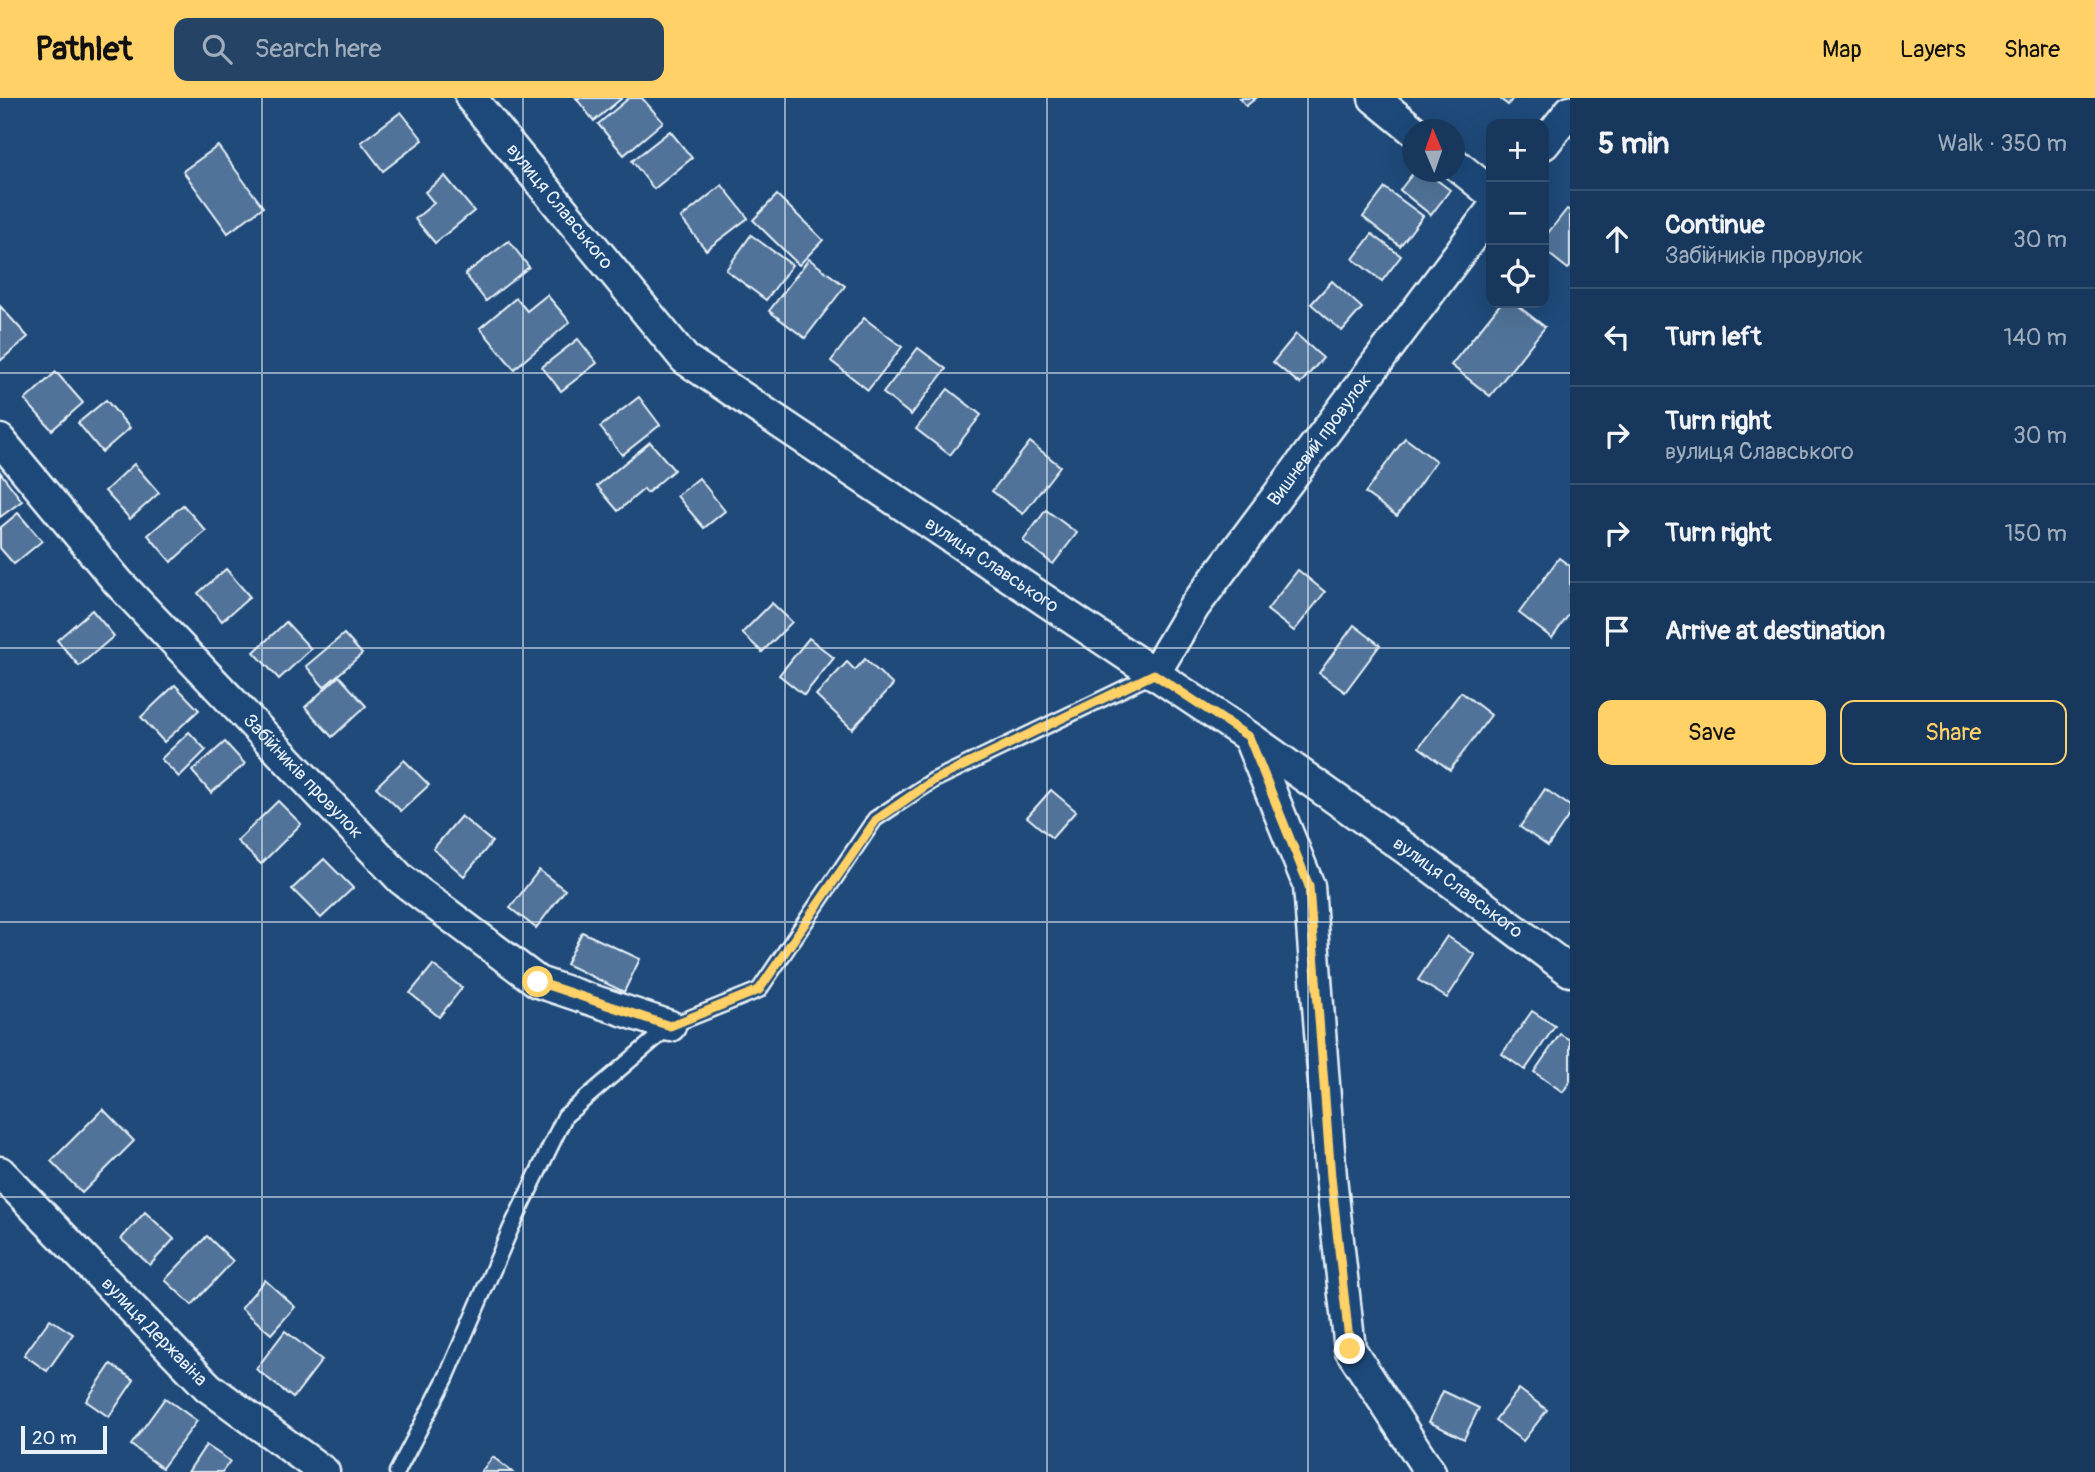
<!DOCTYPE html>
<html lang="en">
<head>
<meta charset="utf-8">
<style>
	:root { --surface:#17385c; --page:#244365; --text:#f1f3f6; --muted:#9eacbb; --line:#365272; --accent:#ffd166 }
	body { margin:0; font-family:Pangolin,sans-serif; background:var(--page); color:var(--text) }
	.controls { position:absolute; right:21px; top:21px; display:grid; overflow:hidden; border-radius:14px; box-shadow:0 7px 28px #0002 }
	.controls button { width:63px; height:63px; display:grid; place-items:center; padding:0; border:0; border-bottom:2px solid var(--line); background:var(--surface); color:var(--text); font:35px sans-serif }
	.compass { position:absolute; left:1402px; top:21px; width:63px; height:63px; border-radius:50%; background:var(--surface); box-shadow:0 7px 28px #0002; rotate:358deg }
	.scale { position:absolute; left:21px; bottom:18px; width:86px; box-sizing:border-box; padding-left:7px; border:4px solid #e8f1f8; border-top:0; font-size:19px; line-height:24px; white-space:nowrap; color:#e8f1f8; -webkit-text-stroke:5px #1f4a7a; paint-order:stroke }
	.stop { position:absolute; width:21px; height:21px; margin:-16px; border:5px solid #ffd166; border-radius:50%; background:#fff }
	.stop.end { background:#ffd166; border-color:#fff; box-shadow:0 2px 7px #0008 }
	.list { margin:0; padding:0; list-style:none }
	h2 { display:flex; justify-content:space-between; align-items:center; height:91px; margin:0; padding:0 28px; font-size:30px }
	h2 small { font-size:23px; font-weight:400; color:var(--muted) }
	.list li { display:grid; grid-template-columns:46px 1fr auto; gap:21px; align-items:center; box-sizing:border-box; height:98px; padding:0 28px; border-top:2px solid var(--line) }
	.list b { display:block; font-size:26px; white-space:nowrap }
	.list p { margin:0; font-size:23px; white-space:nowrap; color:var(--muted) }
	.list em { font-size:23px; font-style:normal; color:var(--muted) }
	.actions { display:flex; gap:14px; padding:21px 28px }
	.actions a { flex:1; padding:16px 0; border:2px solid var(--accent); border-radius:14px; text-align:center; font-size:24px; color:var(--accent) }
	.actions .main { background:var(--accent); color:#111 }
	.icon { flex:none; width:38px; height:38px; fill:none; stroke:currentColor; stroke-width:2; stroke-linecap:round; stroke-linejoin:round }
	.map { position:relative; flex:none; width:1570px; height:1374px; overflow:hidden }
	header { display:flex; align-items:center; gap:42px; box-sizing:border-box; height:98px; padding:0 35px; background:var(--accent); color:#111 }
	header strong { font-size:33px }
	nav { display:flex; gap:38px; margin-inline-start:auto; font-size:24px }
	.search { width:490px; height:63px; background:var(--page); display:flex; align-items:center; gap:18px; box-sizing:border-box; padding:0 24px; border-radius:14px; color:var(--muted); font-size:26px }
	main { display:flex }
	aside { flex:1; background:var(--surface) }
	.map>svg:first-child { display:block }
	.building { fill:#517399; stroke:#e8f1f8; stroke-width:2 }
	.lines { fill:none; stroke-linecap:round; stroke-linejoin:round }
	.service-casing { stroke:#e8f1f8; stroke-width:19 }
	.minor-casing { stroke:#e8f1f8; stroke-width:35 }
	.service { stroke:#1f4a7a; stroke-width:14 }
	.minor { stroke:#1f4a7a; stroke-width:30 }
	.route { stroke:#ffd166; stroke-width:9 }
	.grid { fill:none; stroke:#e8f1f8; stroke-width:2; stroke-opacity:0.55 }
	.labels { text-anchor:middle; dominant-baseline:central; stroke-width:5; stroke-linejoin:round; paint-order:stroke }
	.street-label { font-size:19px; fill:#e8f1f8; stroke:#1f4a7a }
</style>
</head>
<body>
<header>
<strong>Pathlet</strong>
<div class="search"><svg class="icon" aria-label="search" viewBox="0 0 24 24"><circle cx="10" cy="10" r="6"/><path d="M15 15l6 6"/></svg>Search here</div>
<nav><a>Map</a><a>Layers</a><a>Share</a></nav>
</header>
<main>
<div class="map">
<svg width="1570" height="1374" viewBox="0 0 1570 1374">
	<rect width="100%" height="100%" fill="#1f4a7a"/>
	<filter id="ink" filterUnits="userSpaceOnUse"><feTurbulence type="fractalNoise" baseFrequency=".0143" numOctaves="2"/><feDisplacementMap in="SourceGraphic" scale="14" xChannelSelector="R" yChannelSelector="G"/><feConvolveMatrix kernelMatrix="1 2 1 2 8 2 1 2 1" color-interpolation-filters="sRGB"/></filter>
	<g filter="url(#ink)">
		<g class="building">
			<path d="M576 0H622L594 23Z"/>
			<path d="M629 0H642L663 24 624 57 598 26Z"/>
			<path d="M1240 0H1256L1246 8Z"/>
			<path d="M1499 0H1513L1508 7Z"/>
			<path d="M401 14 423 42 383 73 361 44Z"/>
			<path d="M670 33 692 60 654 91 632 63Z"/>
			<path d="M218 48 263 109 228 135 183 73Z"/>
			<path d="M1414 74H1426L1450 92 1431 117 1400 92Z"/>
			<path d="M445 78 474 113 435 145 415 121 434 105 425 94Z"/>
			<path d="M722 87 748 120 706 152 681 120Z"/>
			<path d="M1385 90 1423 118 1400 148 1363 119Z"/>
			<path d="M777 97 823 142 799 167 753 122Z"/>
			<path d="M1567 111 1570 113V169L1568 171 1544 152V140Z"/>
			<path d="M1372 136 1401 158 1382 183 1353 161Z"/>
			<path d="M751 137 792 167 766 202 726 172Z"/>
			<path d="M509 143 529 169 486 203 465 176Z"/>
			<path d="M809 161 845 188 805 240 769 213Z"/>
			<path d="M1332 183 1362 210 1342 233 1311 206Z"/>
			<path d="M547 197 570 224 514 271 480 230 516 200 527 213Z"/>
			<path d="M1501 205H1514L1545 229 1490 298 1451 267Z"/>
			<path d="M0 208 28 239 0 263Z"/>
			<path d="M864 220 902 249 868 292 831 263Z"/>
			<path d="M1296 236 1323 260 1300 286 1273 264Z"/>
			<path d="M578 241 597 265 561 293 542 269Z"/>
			<path d="M918 250 946 271 911 317 883 295Z"/>
			<path d="M56 274 83 305 52 332 25 302Z"/>
			<path d="M948 291 981 317 950 357 916 331Z"/>
			<path d="M639 299 660 327 622 357 600 329Z"/>
			<path d="M106 302 130 330 102 354 78 325Z"/>
			<path d="M1405 340 1436 363 1397 418 1365 395Z"/>
			<path d="M650 344 674 372 647 395 644 391 618 413 597 388Z"/>
			<path d="M1030 344 1060 368 1023 416 992 393Z"/>
			<path d="M134 366 159 395 130 421 105 393Z"/>
			<path d="M0 374 22 403 0 419Z"/>
			<path d="M699 380 725 413 704 430 677 398Z"/>
			<path d="M183 407 206 433 171 464 148 437Z"/>
			<path d="M1046 412 1077 435 1053 466 1023 443Z"/>
			<path d="M18 415 42 443 14 466 0 450V430Z"/>
			<path d="M1559 460 1570 468V515L1552 540 1519 515Z"/>
			<path d="M226 471 250 499 222 523 198 495Z"/>
			<path d="M1298 472 1325 494 1294 533 1267 512Z"/>
			<path d="M772 505 792 524 762 554 742 535Z"/>
			<path d="M92 512 114 538 79 568 57 542Z"/>
			<path d="M286 524 311 551 279 581 254 554Z"/>
			<path d="M1354 527 1380 547 1345 594 1319 575Z"/>
			<path d="M344 536 362 556 324 589 306 568Z"/>
			<path d="M809 540 834 560 804 597 779 577Z"/>
			<path d="M865 561 893 587 852 631 816 597 847 564 855 572Z"/>
			<path d="M339 578 366 608 332 639 305 609Z"/>
			<path d="M175 587 199 612 164 644 141 619Z"/>
			<path d="M1461 594 1491 617 1450 672 1419 649Z"/>
			<path d="M189 634 206 652 179 679 161 661Z"/>
			<path d="M225 644 245 666 211 695 192 673Z"/>
			<path d="M404 662 429 687 401 713 376 689Z"/>
			<path d="M1545 691 1570 708V716L1548 748 1520 729Z"/>
			<path d="M1051 692 1076 713 1052 740 1027 719Z"/>
			<path d="M278 703 301 726 261 766 237 743Z"/>
			<path d="M461 718 492 744 464 778 433 751Z"/>
			<path d="M324 761 353 790 321 820 292 791Z"/>
			<path d="M539 772 565 792 536 830 510 810Z"/>
			<path d="M582 834 640 861 624 894 566 866Z"/>
			<path d="M1447 838 1475 857 1447 900 1418 882Z"/>
			<path d="M433 867 462 890 439 919 410 895Z"/>
			<path d="M1532 913 1555 928 1525 972 1502 956Z"/>
			<path d="M1560 936 1570 942V983L1563 994 1534 974Z"/>
			<path d="M103 1011 134 1043 82 1095 51 1063Z"/>
			<path d="M145 1114 174 1141 150 1167 121 1141Z"/>
			<path d="M207 1138 233 1163 192 1207 165 1182Z"/>
			<path d="M265 1182 295 1209 271 1236 241 1210Z"/>
			<path d="M50 1221 73 1236 47 1273 24 1257Z"/>
			<path d="M285 1233 322 1262 293 1300 256 1271Z"/>
			<path d="M111 1266 134 1282 109 1319 86 1303Z"/>
			<path d="M1519 1291 1547 1312 1523 1343 1495 1322Z"/>
			<path d="M1443 1293 1479 1310 1464 1341 1429 1324Z"/>
			<path d="M165 1300 197 1323 162 1370 131 1347Z"/>
			<path d="M206 1347 230 1363 222 1374H188Z"/>
			<path d="M493 1359 512 1374H481Z"/>
		</g>
		<g class="lines">
			<defs>
				<path id="service" d="M397 1374 446 1280 511 1130 565 1018 670 928 759 892 875 721 934 682 1154 576"/>
				<g id="minor">
					<path id="s1" d="M471 0 685 261 1249 639 1430 768 1570 873"/>
					<path d="M1374 0 1413 32"/>
					<path d="M1544 46 1570 13"/>
					<path d="M1454 65 1491 95"/>
					<path id="s2" d="M0 342 118 484 401 781 538 884 670 928"/>
					<path id="s3" d="M1154 576 1194 509 1491 113"/>
					<path d="M1249 640 1309 788 1331 1079 1350 1251 1430 1374"/>
					<path id="s4" d="M0 1074 208 1289 324 1374"/>
				</g>
			</defs>
			<use href="#service" class="service-casing"/>
			<use href="#minor" class="minor-casing"/>
			<use href="#service" class="service"/>
			<use href="#minor" class="minor"/>
		</g>
	</g>
	<g class="lines" filter="url(#ink)">
		<path class="route" d="M538 884 670 928 759 892 876 722 934 682 1154 576 1249 639 1309 788 1331 1079 1350 1251"/>
	</g>
	<path class="grid" d="M262 0V1374M523 0V1374M785 0V1374M1047 0V1374M1308 0V1374M0 275H1570M0 550H1570M0 824H1570M0 1099H1570"/>
	<g class="labels">
		<g class="street-label">
			<text stroke="none"><textPath href="#s1" startOffset="140">вулиця Славського</textPath></text>
			<text stroke="none"><textPath href="#s3" startOffset="287">Вишневий провулок</textPath></text>
			<text stroke="none"><textPath href="#s1" startOffset="707">вулиця Славського</textPath></text>
			<text stroke="none"><textPath href="#s2" startOffset="453">Забійників провулок</textPath></text>
			<text stroke="none"><textPath href="#s1" startOffset="1274">вулиця Славського</textPath></text>
			<text stroke="none"><textPath href="#s4" startOffset="222">вулиця Державіна</textPath></text>
		</g>
	</g>
</svg>
<div class="controls">
<button>+</button>
<button>−</button>
<button><svg class="icon" aria-label="locate" viewBox="0 0 24 24"><circle cx="12" cy="12" r="6"/><path d="M12 2v4M12 18v4M2 12h4M18 12h4"/></svg></button>
</div>
<svg class="compass" viewBox="-18 -18 36 36"><path d="M0-13l5 13h-10z" fill="#e53935"/><path d="M0 13l5-13h-10z" fill="#9eacbb"/></svg>
<div class="scale">20 m</div>
<div class="stop" style="left:538px;top:884px"></div>
<div class="stop end" style="left:1350px;top:1251px"></div>
</div>
<aside>
<h2>5 min<small>Walk · 350 m</small></h2>
<ul class="list">
<li><svg class="icon" aria-label="ahead" viewBox="0 0 24 24"><path d="M12 20V5M6 11l6-6 6 6"/></svg><div><b>Continue</b><p>Забійників провулок</p></div><em>30 m</em></li>
<li><svg class="icon" aria-label="left" viewBox="0 0 24 24"><path d="M17 20v-9H6M10 6l-5 5 5 5"/></svg><div><b>Turn left</b></div><em>140 m</em></li>
<li><svg class="icon" aria-label="right" viewBox="0 0 24 24"><path d="M7 20v-9h11M14 6l5 5-5 5"/></svg><div><b>Turn right</b><p>вулиця Славського</p></div><em>30 m</em></li>
<li><svg class="icon" aria-label="right" viewBox="0 0 24 24"><path d="M7 20v-9h11M14 6l5 5-5 5"/></svg><div><b>Turn right</b></div><em>150 m</em></li>
<li><svg class="icon" aria-label="arrive" viewBox="0 0 24 24"><path d="M6 21V4h12l-3 4 3 4H6"/></svg><div><b>Arrive at destination</b></div></li>
</ul>
<div class="actions"><a class="main">Save</a><a>Share</a></div>
</aside>
</main>
</body>
</html>
